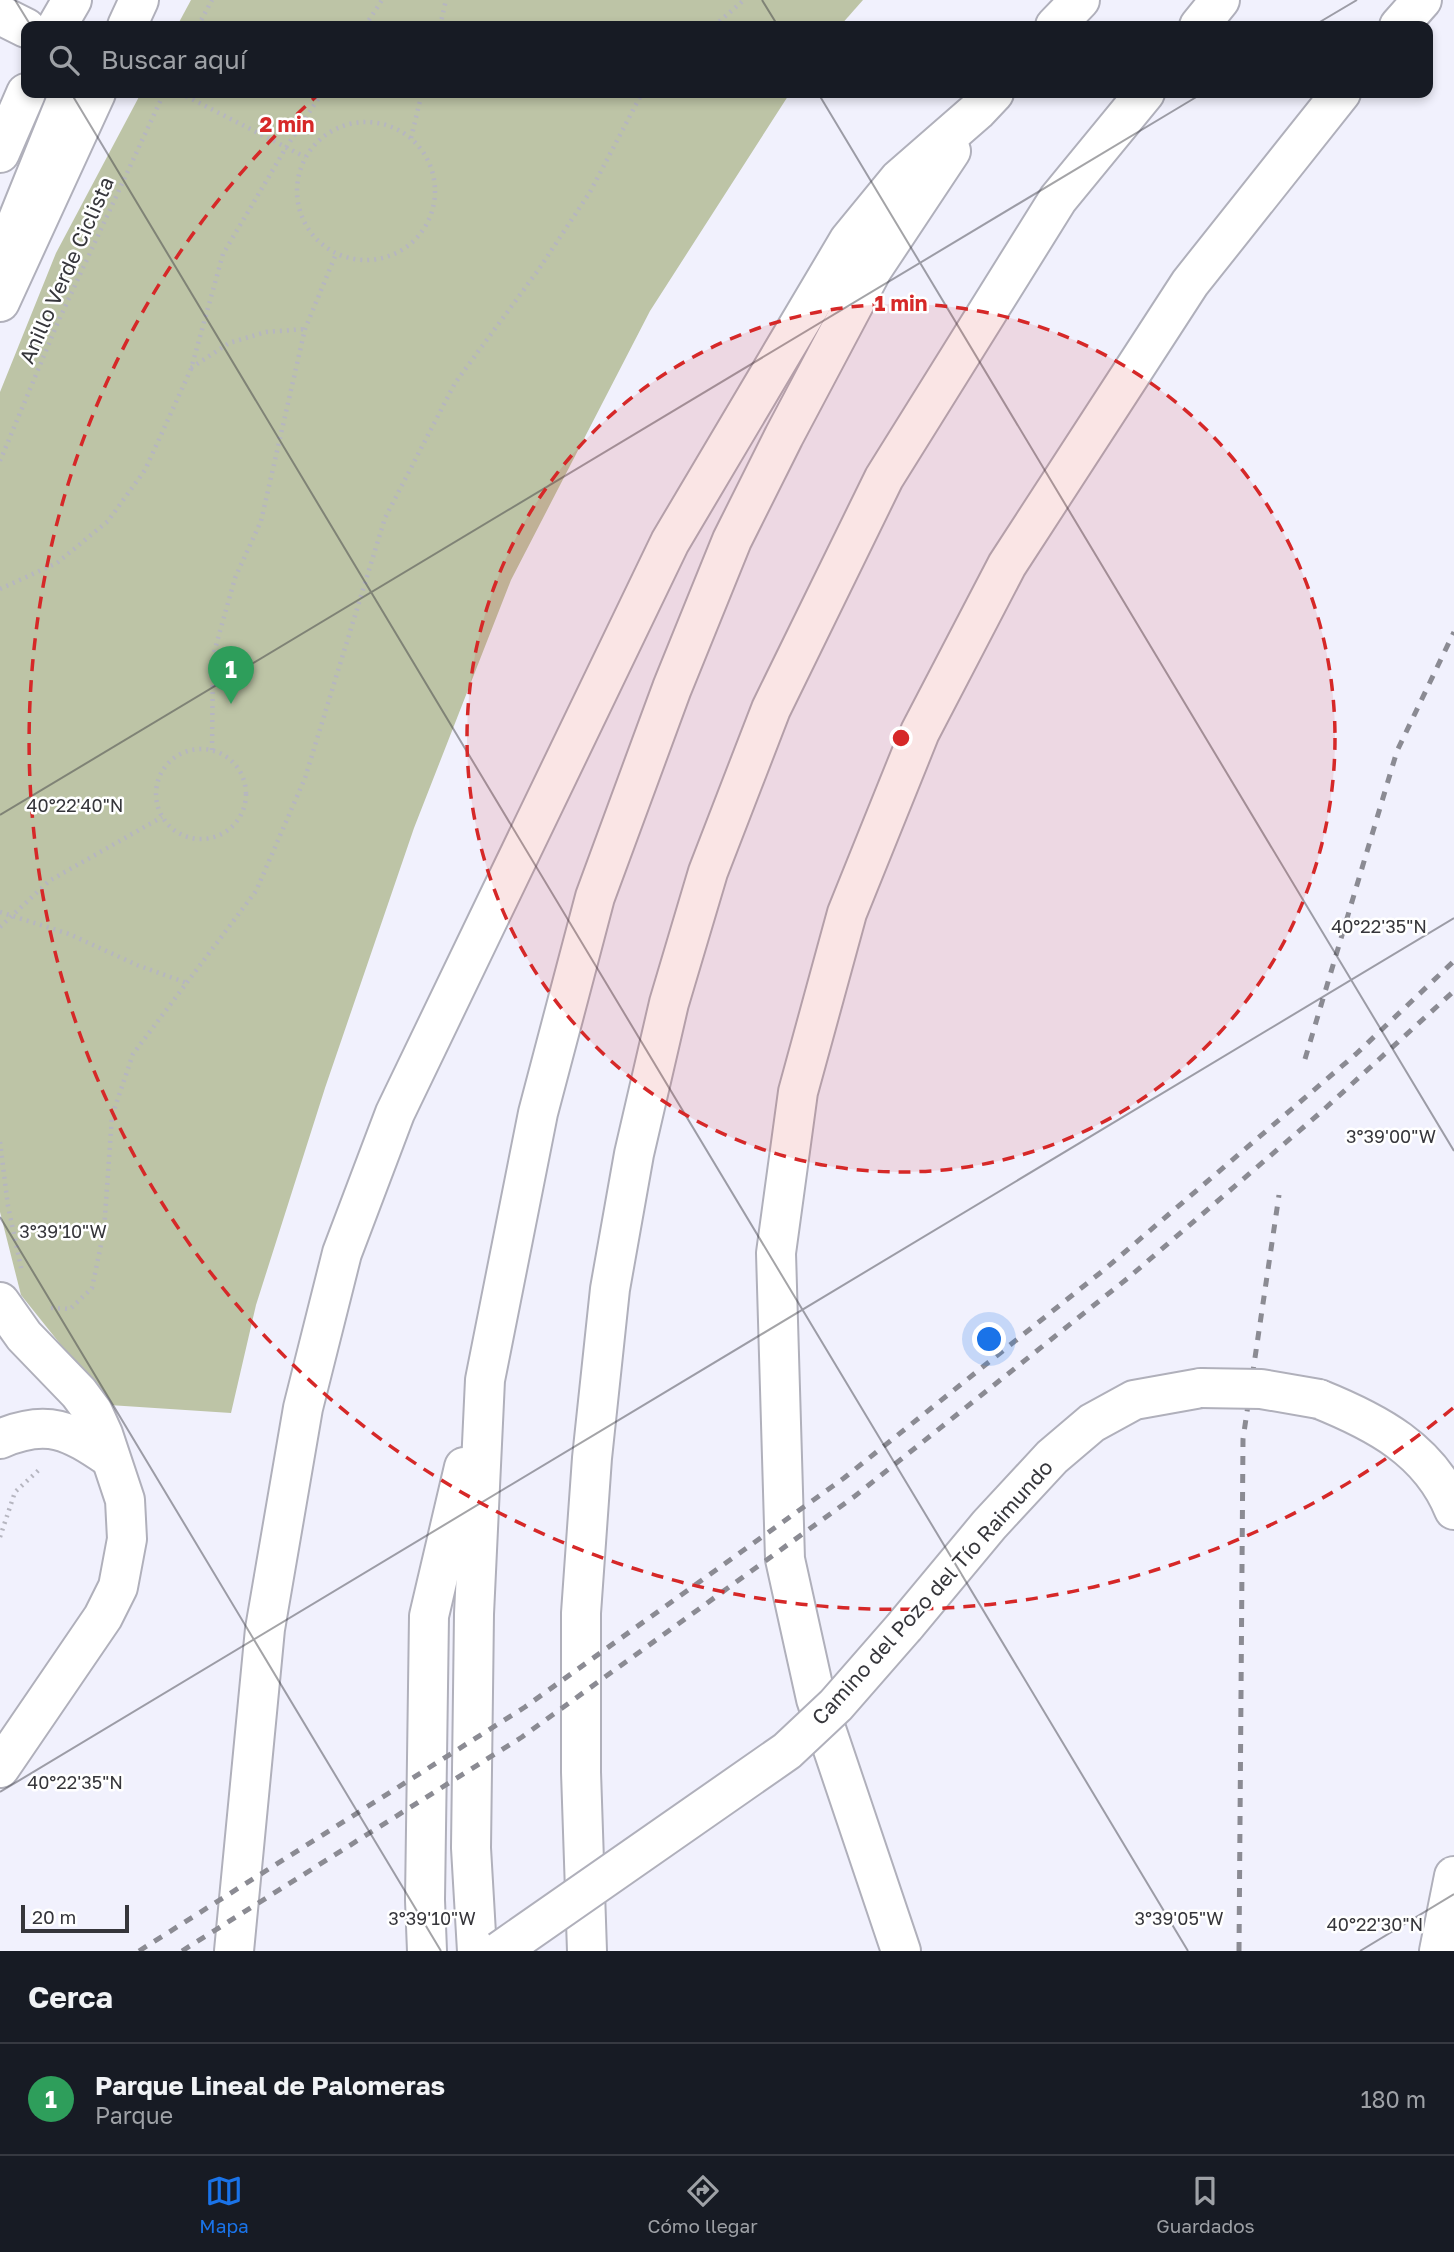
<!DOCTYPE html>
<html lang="es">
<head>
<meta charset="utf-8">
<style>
	:root { --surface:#171b24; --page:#20242c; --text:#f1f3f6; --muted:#9ea1a6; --line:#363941; --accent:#1a73e8 }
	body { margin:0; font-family:"Golos Text",sans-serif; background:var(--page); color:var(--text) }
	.scale { position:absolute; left:21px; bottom:18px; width:108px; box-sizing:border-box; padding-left:7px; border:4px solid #36363b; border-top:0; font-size:19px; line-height:24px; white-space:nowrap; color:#36363b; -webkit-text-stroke:5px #fff; paint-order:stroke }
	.you { position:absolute; left:990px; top:1340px; width:24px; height:24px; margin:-18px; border:5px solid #fff; border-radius:50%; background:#1a73e8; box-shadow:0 0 0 10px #1a73e833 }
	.badge { display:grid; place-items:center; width:46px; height:46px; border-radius:50%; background:var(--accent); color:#fff; font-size:23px; font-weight:700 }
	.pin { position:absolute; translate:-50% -58px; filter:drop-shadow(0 2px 4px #0008) }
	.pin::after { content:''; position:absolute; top:37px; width:24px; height:21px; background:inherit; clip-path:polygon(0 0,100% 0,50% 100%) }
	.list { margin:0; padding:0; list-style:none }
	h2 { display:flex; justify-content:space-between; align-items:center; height:91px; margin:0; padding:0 28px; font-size:30px }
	h2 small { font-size:23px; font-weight:400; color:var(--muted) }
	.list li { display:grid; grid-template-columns:46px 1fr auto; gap:21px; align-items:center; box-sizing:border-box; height:112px; padding:0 28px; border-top:2px solid var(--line) }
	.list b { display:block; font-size:26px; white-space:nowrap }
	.list p { margin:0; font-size:23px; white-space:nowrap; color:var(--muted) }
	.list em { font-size:23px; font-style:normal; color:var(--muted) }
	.icon { flex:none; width:38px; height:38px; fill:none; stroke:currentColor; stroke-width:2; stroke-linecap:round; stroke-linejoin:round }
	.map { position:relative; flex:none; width:1454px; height:1951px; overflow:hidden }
	.search { position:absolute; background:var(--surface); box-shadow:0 4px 10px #0003; left:21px; right:21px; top:21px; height:77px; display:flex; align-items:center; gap:18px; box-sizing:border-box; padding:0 24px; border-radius:14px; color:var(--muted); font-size:26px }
	.sheet { height:203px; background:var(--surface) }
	nav { display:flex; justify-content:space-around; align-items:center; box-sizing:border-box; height:98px; border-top:2px solid var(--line); background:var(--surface); font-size:19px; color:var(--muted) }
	nav a { display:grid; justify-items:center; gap:4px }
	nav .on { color:var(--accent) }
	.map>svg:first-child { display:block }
	.green { fill:#bdc4a6 }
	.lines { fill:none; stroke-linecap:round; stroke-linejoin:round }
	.street-casing { stroke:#b0b0bb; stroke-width:42 }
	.secondary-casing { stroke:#b0b0bb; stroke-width:42 }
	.highway-casing { stroke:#b0b0bb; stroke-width:42 }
	.path { stroke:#b6b6c0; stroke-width:4.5; stroke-dasharray:2 5; stroke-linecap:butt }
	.street { stroke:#fff; stroke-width:38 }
	.secondary { stroke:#fff; stroke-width:38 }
	.highway { stroke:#fff; stroke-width:38 }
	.rail { stroke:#8b8b93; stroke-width:5; stroke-dasharray:9 9; stroke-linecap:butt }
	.secondary-bridge-casing { stroke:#b0b0bb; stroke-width:42; stroke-linecap:butt }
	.secondary-bridge { stroke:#fff; stroke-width:38 }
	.ticks { fill:none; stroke:#36363b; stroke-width:2; stroke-opacity:0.45 }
	.ring { fill:none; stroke:#d62828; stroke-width:3.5; stroke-dasharray:12 9 }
	.labels { text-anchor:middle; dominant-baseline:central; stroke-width:5; stroke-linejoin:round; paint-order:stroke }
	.street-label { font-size:21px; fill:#36363b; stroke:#fff }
	.ticks-label { font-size:18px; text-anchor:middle; fill:#36363b; stroke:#fff; stroke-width:5; stroke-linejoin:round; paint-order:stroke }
	.centre { fill:#d62828; stroke:#fff; stroke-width:3.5 }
	.ring-label { font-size:21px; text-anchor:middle; font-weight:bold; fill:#d62828; stroke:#fff; stroke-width:5; stroke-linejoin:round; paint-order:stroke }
</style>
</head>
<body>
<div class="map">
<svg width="1454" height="1951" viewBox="0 0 1454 1951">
	<rect width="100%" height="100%" fill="#f1f1fd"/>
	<g class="green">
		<path d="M191 0H863L840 26H177Z"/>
		<path d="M141 93H790L650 311 511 580 414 828 325 1088 256 1305 231 1413 109 1405 21 1295 0 1212V392L56 253Z"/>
	</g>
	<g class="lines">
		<defs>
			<g id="street">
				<path d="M0 15 26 28"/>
				<path d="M9 251 16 224 69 93"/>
			</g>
			<g id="secondary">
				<path d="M57 26 72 0"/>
				<path d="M127 26 139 0"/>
				<path d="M0 153 26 93"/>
				<path d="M0 302 96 93"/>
				<path d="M0 1302 24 1336 79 1393 93 1412 103 1434 125 1500 127 1539 118 1587 103 1617 0 1768"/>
				<path d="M1319 1399C1376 1422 1430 1450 1454 1510"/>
				<path d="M0 1439C48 1418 70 1431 110 1458"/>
				<path d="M905 1626 989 1525 1052 1457 1092 1423 1134 1400 1201 1388"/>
				<path d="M1439 1951 1454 1876"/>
			</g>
			<g id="highway">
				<path d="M1055 26 1080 0"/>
				<path d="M1199 26 1220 0"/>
				<path d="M1399 26 1422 0"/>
				<path d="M234 1951 265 1629 303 1408 342 1253 395 1113 670 542 849 240 899 179 977 111 994 93"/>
				<path d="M427 1951 425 1900 429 1616 464 1467"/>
				<path d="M477 1951 471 1848 474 1614 485 1380 538 1113 595 897 672 688 732 540 784 436 872 270 951 151"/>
				<path d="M587 1951 581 1772V1613L592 1458 610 1289 634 1154 669 1003 708 872 771 709 884 478 1058 199 1145 93"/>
				<path d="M901 1951 816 1699 785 1559 776 1253 798 1092 847 913 920 732 1007 565 1190 283 1341 93"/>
			</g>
		</defs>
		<use href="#street" class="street-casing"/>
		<use href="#secondary" class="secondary-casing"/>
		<use href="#highway" class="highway-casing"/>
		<g class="path">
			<path d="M198 26 212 0"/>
			<path d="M365 26 382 0"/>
			<path d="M440 26 446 0"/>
			<path d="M714 26 744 0"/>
			<path d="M180 93 305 157"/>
			<circle cx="366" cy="191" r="69"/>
			<path d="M411 138 422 93"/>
			<path d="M191 368 229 343 266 332 305 329"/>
			<path d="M0 461 58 322 164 93"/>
			<path d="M0 589 57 563 108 521 145 470 191 369 223 254 287 146 322 93"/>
			<circle cx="201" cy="794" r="45"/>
			<path d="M212 750 213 656 235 578 261 521 305 329 336 254"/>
			<path d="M0 912 69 934 137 965 187 983"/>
			<path d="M0 927 49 881 162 817"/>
			<path d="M0 1142 8 1206 22 1272"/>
			<path d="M51 1308 70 1309 92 1288 104 1230 112 1116 133 1054 256 891 305 778 385 518 455 383 539 269 590 192 642 93"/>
			<path d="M0 1537 15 1492 41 1468"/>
		</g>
		<use href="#street" class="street"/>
		<use href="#secondary" class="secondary"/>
		<use href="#highway" class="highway"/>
		<g class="rail">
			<path d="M1305 1059 1397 751 1454 632"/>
			<path d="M139 1951 525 1707 844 1478 1105 1269 1356 1054 1454 961"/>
			<path d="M182 1951 522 1737 855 1496 1128 1278 1320 1113 1454 991"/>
			<path d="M1239 1951 1243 1439 1279 1195"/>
		</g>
		<defs>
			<g id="secondary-bridge">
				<path d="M1201 1388 1261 1389 1319 1399"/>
				<path d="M500 1951 787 1751 836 1705 905 1626"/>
			</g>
		</defs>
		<use href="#secondary-bridge" class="secondary-bridge-casing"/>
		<use href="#secondary-bridge" class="secondary-bridge"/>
	</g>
	<path class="ticks" d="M15 0 31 26M762 0 778 26M1313 26 1357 0M71 93 1188 1951M818 93 1454 1151M0 815 1203 93M0 1217 441 1951M0 1792 1454 918M1360 1951 1454 1894"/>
	<circle cx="901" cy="738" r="434" fill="#d62828" fill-opacity=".12"/>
	<g class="ring">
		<circle cx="901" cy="738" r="434"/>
		<path d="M1453 1408A868 868 0 0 1 320 93"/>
	</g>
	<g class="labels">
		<g class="street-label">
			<text transform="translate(66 270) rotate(-66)">Anillo Verde Ciclista</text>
			<text transform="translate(932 1592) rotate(-48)">Camino del Pozo del Tío Raimundo</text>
		</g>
	</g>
	<g class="ticks-label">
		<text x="75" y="812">40°22'40"N</text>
		<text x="1379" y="933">40°22'35"N</text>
		<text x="1391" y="1143">3°39'00"W</text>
		<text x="63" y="1238">3°39'10"W</text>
		<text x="75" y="1789">40°22'35"N</text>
		<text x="432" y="1925">3°39'10"W</text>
		<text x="1179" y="1925">3°39'05"W</text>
		<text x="1375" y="1931">40°22'30"N</text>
	</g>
	<circle cx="901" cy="738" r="10" class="centre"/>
	<g class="ring-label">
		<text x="287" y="132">2 min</text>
		<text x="901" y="311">1 min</text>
	</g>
</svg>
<div class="scale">20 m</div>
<div class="you"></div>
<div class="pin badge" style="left:231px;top:704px;background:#2e9e5b">1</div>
<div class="search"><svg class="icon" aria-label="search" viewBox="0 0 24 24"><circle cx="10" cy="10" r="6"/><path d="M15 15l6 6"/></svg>Buscar aquí</div>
</div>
<section class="sheet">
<h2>Cerca<small></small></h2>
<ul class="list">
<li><span class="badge" style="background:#2e9e5b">1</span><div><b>Parque Lineal de Palomeras</b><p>Parque</p></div><em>180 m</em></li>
</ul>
</section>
<nav>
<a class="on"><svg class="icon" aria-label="map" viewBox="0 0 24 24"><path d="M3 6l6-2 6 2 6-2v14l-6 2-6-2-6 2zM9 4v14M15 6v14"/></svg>Mapa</a>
<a><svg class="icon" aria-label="directions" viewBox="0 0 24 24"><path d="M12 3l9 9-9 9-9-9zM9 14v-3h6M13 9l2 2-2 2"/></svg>Cómo llegar</a>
<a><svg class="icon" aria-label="saved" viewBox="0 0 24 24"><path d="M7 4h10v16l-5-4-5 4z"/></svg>Guardados</a>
</nav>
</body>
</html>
